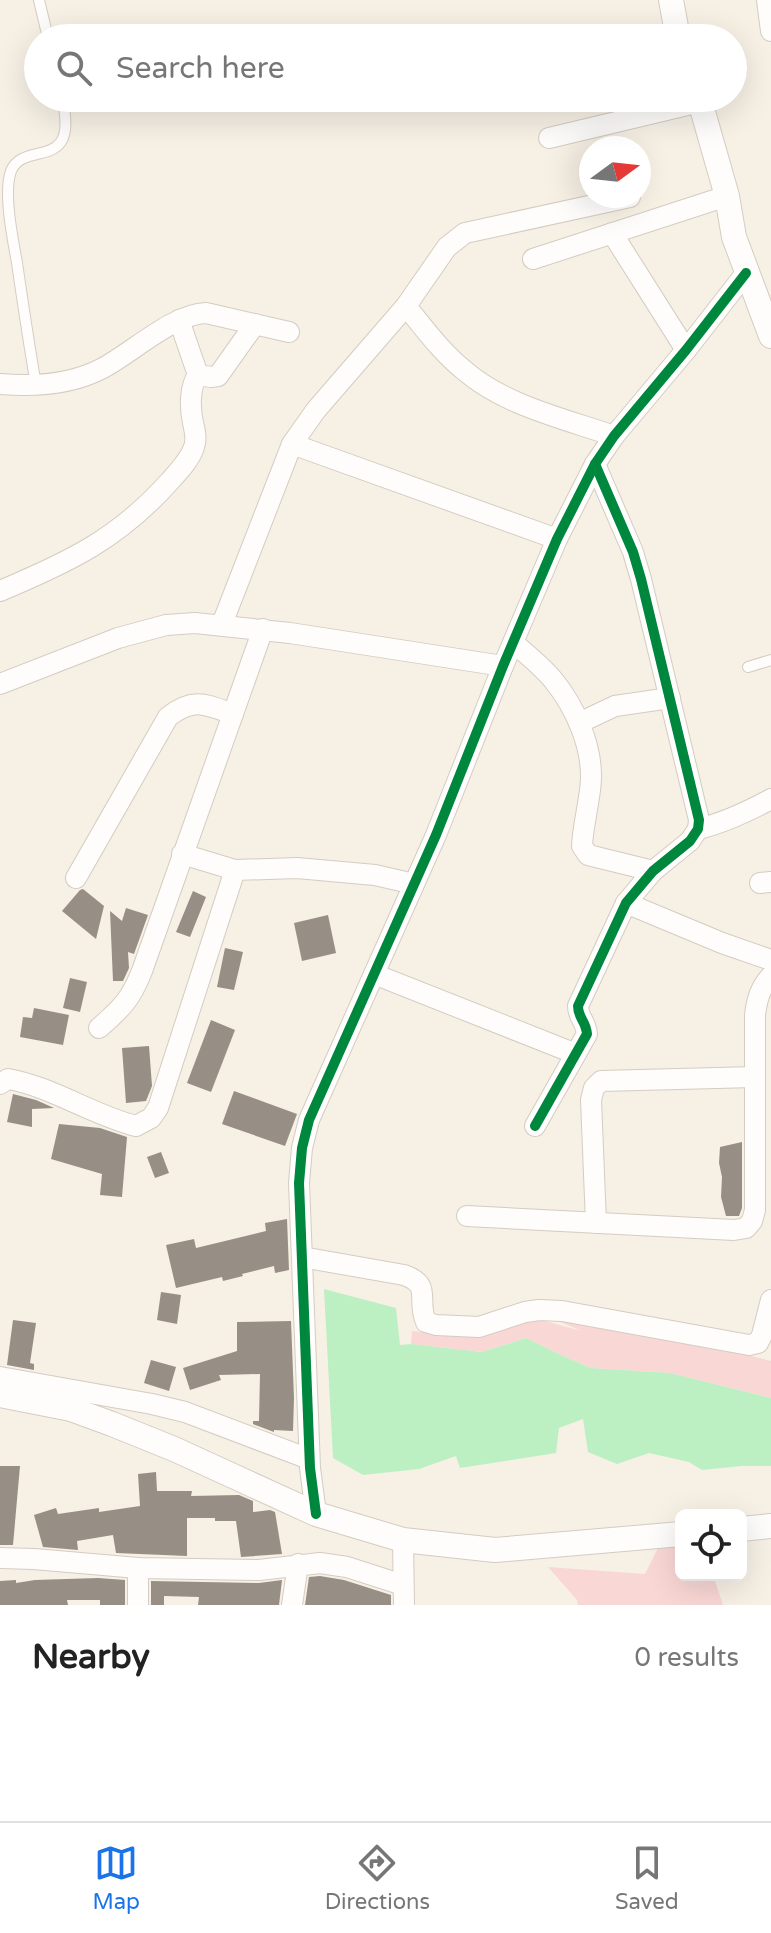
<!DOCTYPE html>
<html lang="en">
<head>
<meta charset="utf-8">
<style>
	:root { --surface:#fff; --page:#f6f6f6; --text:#222; --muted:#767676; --line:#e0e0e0; --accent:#1a73e8 }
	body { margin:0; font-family:"Varela Round",sans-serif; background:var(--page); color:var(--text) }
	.controls { position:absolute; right:24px; bottom:24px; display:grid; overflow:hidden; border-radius:12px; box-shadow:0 8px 32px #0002 }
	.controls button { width:72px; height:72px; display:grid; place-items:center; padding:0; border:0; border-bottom:2px solid var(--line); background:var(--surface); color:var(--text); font:40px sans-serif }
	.compass { position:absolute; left:579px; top:136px; width:72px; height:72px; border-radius:50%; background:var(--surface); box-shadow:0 8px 32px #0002; rotate:75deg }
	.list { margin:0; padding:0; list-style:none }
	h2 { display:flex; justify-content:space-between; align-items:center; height:104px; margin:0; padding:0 32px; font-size:34px }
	h2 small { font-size:26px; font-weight:400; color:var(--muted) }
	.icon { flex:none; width:44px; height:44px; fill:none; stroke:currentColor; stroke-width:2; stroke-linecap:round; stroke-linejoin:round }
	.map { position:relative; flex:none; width:771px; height:1605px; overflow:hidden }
	.search { position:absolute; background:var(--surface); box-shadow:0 8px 32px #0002; left:24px; right:24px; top:24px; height:88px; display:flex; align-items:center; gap:20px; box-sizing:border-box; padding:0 28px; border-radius:44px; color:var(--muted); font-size:30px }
	.sheet { height:216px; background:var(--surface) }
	nav { display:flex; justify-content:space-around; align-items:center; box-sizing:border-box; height:112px; border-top:2px solid var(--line); background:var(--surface); font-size:22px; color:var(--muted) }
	nav a { display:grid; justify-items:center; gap:4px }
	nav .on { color:var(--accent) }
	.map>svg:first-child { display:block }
	.green { fill:#f9d7d5 }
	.water { fill:#bcf0c3 }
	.building { fill:#978e86 }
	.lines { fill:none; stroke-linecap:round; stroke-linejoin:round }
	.service-casing { stroke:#d4ccc2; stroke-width:12 }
	.minor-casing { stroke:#d4ccc2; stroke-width:22 }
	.tertiary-casing { stroke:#d4ccc2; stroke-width:26 }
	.service { stroke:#fefdfb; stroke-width:10 }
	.minor { stroke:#fefdfb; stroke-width:20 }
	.tertiary { stroke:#fefdfb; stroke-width:24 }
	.cycleway-casing { stroke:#fff; stroke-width:15 }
	.cycleway { stroke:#00873e; stroke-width:10 }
</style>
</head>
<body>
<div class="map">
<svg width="771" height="1605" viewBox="0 0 771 1605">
	<rect width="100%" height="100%" fill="#f7f0e5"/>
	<g class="green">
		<path d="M529 1317 582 1331 548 1317 662 1333 771 1361V1398L670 1373 591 1368 561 1355 526 1338 482 1352 411 1344 412 1331 481 1338Z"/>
		<path d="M665 1534 681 1537V1575H713L723 1605H578L577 1600 548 1567 645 1574Z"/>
	</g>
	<path class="water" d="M324 1289 396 1308 400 1345 411 1344 482 1352 526 1338 561 1355 591 1368 670 1373 771 1398V1466H742L702 1470 689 1462 649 1453 617 1464 588 1452 583 1419 559 1428 556 1453 460 1468 456 1456 419 1469 363 1475 333 1458Z"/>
	<g class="building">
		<path d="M83 889 104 906 96 939 62 911 80 890Z"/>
		<path d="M193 891 206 897 190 937 176 932Z"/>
		<path d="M126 908 148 915 134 954 128 952 129 968 123 981H113L110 911 122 921Z"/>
		<path d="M328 915 336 953 302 961 294 923Z"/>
		<path d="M225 948 243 952 234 990 217 987Z"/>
		<path d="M70 978 87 982 80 1012 63 1008Z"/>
		<path d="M34 1008 69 1015 63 1045 20 1037 23 1017 32 1018Z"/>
		<path d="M211 1020 235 1030 211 1092 187 1083Z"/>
		<path d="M149 1046 152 1086 146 1101 126 1103 122 1048Z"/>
		<path d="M234 1091 297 1114 285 1146 222 1124Z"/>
		<path d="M13 1094 36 1100 54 1108 32 1109V1127L7 1122Z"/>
		<path d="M59 1124 100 1128 127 1137 122 1197 100 1195 102 1174 51 1159Z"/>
		<path d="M742 1142V1208L739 1216H726L721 1197 722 1177 719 1163 720 1147Z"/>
		<path d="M161 1152 169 1173 155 1178 147 1157Z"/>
		<path d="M287 1219 289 1270 275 1273 274 1266 242 1274 243 1276 223 1281 222 1277 176 1288 166 1245 194 1239 196 1248 266 1231 265 1223Z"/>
		<path d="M161 1292 181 1295 177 1324 157 1320Z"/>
		<path d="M13 1320 36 1323 30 1363 34 1364V1370L7 1365Z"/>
		<path d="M291 1321 294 1398 293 1431 274 1430V1432L253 1424V1421H259L260 1374 219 1375 221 1380 190 1390 183 1368 237 1351V1322Z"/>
		<path d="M151 1360 176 1367 169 1391 144 1383Z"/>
		<path d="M0 1466H20L13 1545H0Z"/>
		<path d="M156 1472 157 1491H192L191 1496 239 1495 253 1501V1512L270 1510 275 1512 282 1554 241 1557 236 1521H215V1518H187V1556L116 1553 113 1535 77 1541 78 1550 43 1547 34 1515 56 1508 58 1514 99 1508V1512L140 1506 138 1474Z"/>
		<path d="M320 1576 344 1580 391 1595V1605H305L309 1577Z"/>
		<path d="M98 1578 125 1580V1605H100V1600H67L68 1605H0V1581L16 1580V1583L35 1580Z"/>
		<path d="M282 1580 279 1605H198L199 1597 164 1596V1605H151V1581L259 1583Z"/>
	</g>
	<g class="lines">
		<defs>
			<g id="service">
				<path d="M39 0 48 38"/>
				<path d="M36 385C29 345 23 304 17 263 13 240 3 193 11 171 24 139 80 174 62 98"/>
				<path d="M748 667 771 660"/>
			</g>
			<g id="minor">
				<path d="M767 0 771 31"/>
				<path d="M549 138 700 102"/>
				<path d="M612 233 686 350"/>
				<path d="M533 259 727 196"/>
				<path d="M406 306C424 328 442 353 465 371 504 405 565 419 614 436"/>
				<path d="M179 320 198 375"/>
				<path d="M0 384C35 387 71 385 103 368 133 352 173 314 206 313L289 332"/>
				<path d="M292 444 557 539"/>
				<path d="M0 591C69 562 118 539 169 482 178 472 190 460 194 447 197 439 195 431 193 423 190 409 189 387 198 375L211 377 218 376 255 324"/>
				<path d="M222 624 292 444 316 410 406 306 447 247 465 233 630 197"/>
				<path d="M514 643C527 655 543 667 554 681 575 707 592 745 591 779 590 801 583 824 582 846L588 855 653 871"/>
				<path d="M0 684 118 638 166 625 195 623 290 633 503 666"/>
				<path d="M579 723 615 706 670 698"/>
				<path d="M698 829C724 823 747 812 771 799"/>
				<path d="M182 854 235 870"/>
				<path d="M76 878 168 717C193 697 205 704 233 714"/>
				<path d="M760 883 771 882"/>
				<path d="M626 903 722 943 771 960"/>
				<path d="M374 974 576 1054"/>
				<path d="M99 1028C122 1008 131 999 142 971L263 629"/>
				<path d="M0 1084 8 1079C53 1087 92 1115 136 1126L151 1118 158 1108 235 870 297 868 375 875 414 884"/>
				<path d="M535 1126 587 1034C586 1021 578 1018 578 1006L626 903 653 871 690 841 698 829 699 820 641 579 633 552 595 464"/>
				<path d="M467 1216 734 1230 746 1228 752 1221 755 1210V1015C757 999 760 988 771 976"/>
				<path d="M596 1223 591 1100 594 1088 601 1081 755 1077"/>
				<path d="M302 1257 404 1275C433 1285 416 1300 426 1322L436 1325 479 1327 525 1312 539 1310 562 1311 749 1345 758 1343 762 1335 771 1300"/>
				<path d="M0 1377 152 1404 185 1412 309 1459"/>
				<path d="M316 1514 310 1468 299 1183 302 1148 309 1120 436 835 503 666 557 539 595 464 614 436 686 350 746 273"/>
				<path d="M403 1540 404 1605"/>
				<path d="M0 1558 34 1559 138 1568 259 1570 320 1563 347 1567 403 1585"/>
				<path d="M138 1605V1568"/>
				<path d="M292 1605 298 1564"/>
			</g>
			<g id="tertiary">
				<path d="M671 0 678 38"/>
				<path d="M699 98 727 196 734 237 771 336"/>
				<path d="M0 1395 71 1409 112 1424 174 1449 316 1514 403 1540 495 1550 681 1534"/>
				<path d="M741 1529 771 1526"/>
			</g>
		</defs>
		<use href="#service" class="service-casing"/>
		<use href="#minor" class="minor-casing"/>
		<use href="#tertiary" class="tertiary-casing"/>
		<use href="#service" class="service"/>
		<use href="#minor" class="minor"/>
		<use href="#tertiary" class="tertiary"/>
		<defs>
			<g id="cycleway">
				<path d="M535 1126 587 1034C586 1021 578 1018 578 1006L626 903 653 871 690 841 698 829 699 820 641 579 633 552 595 464"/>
				<path d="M316 1514 310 1468 299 1183 302 1148 309 1120 436 835 503 666 557 539 595 464 614 436 686 350 746 273"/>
			</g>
		</defs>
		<use href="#cycleway" class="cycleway-casing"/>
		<use href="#cycleway" class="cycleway"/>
	</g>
</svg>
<div class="controls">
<button><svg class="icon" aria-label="locate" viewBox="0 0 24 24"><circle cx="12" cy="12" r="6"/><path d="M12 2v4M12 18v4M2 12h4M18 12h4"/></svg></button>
</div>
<svg class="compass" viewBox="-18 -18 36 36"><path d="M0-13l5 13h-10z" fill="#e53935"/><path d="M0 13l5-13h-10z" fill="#767676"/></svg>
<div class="search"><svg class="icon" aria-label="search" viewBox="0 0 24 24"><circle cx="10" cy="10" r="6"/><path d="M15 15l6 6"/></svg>Search here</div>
</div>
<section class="sheet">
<h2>Nearby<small>0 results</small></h2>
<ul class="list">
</ul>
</section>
<nav>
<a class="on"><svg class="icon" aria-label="map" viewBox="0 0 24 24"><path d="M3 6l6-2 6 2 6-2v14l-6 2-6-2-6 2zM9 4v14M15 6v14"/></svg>Map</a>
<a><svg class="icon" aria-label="directions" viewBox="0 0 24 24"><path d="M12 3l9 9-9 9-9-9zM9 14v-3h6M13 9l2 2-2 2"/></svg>Directions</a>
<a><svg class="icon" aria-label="saved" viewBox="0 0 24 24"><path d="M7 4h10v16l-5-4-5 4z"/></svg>Saved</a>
</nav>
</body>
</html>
